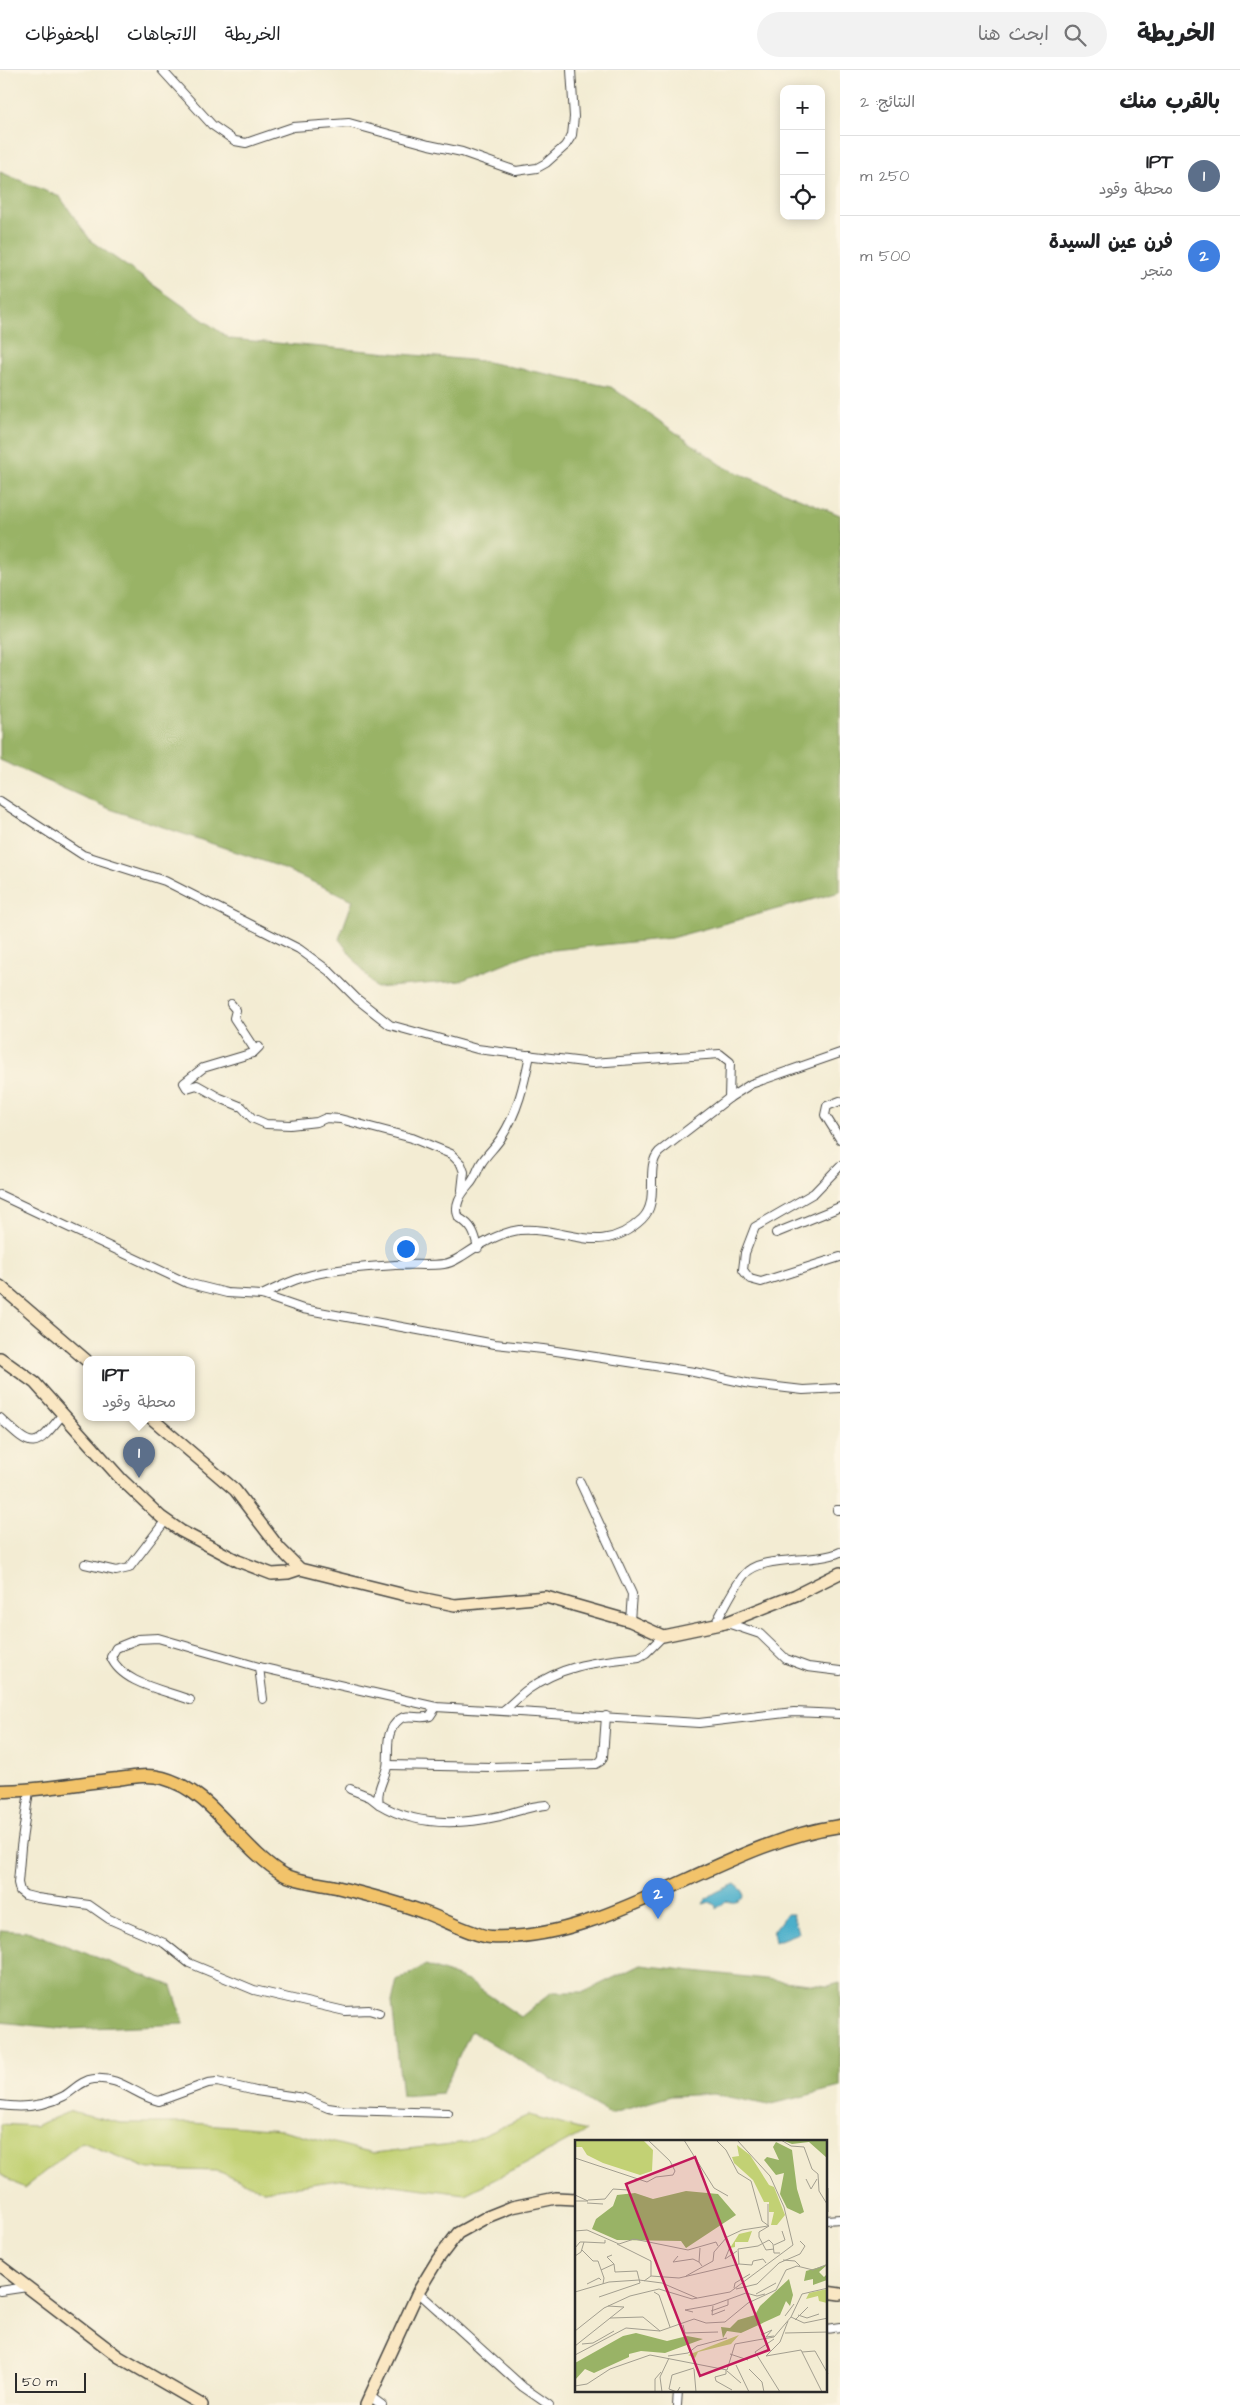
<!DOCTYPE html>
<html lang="ar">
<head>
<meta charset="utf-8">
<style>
	:root { --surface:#fff; --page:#f2f2f2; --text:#202124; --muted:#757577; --line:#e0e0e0; --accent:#111827 }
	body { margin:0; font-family:"Architects Daughter","Playpen Sans Arabic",sans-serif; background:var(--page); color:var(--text); direction:rtl }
	.controls { position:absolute; right:15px; top:15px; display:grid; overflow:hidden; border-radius:10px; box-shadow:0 2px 12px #0003 }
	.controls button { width:45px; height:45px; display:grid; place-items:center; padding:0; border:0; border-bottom:1px solid var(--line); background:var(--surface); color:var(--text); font:25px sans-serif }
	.scale { position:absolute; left:15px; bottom:12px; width:71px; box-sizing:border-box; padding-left:5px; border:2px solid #2b2b2b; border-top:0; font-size:14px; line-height:18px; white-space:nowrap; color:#2b2b2b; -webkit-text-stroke:4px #fcf5e5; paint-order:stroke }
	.you { position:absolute; left:405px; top:1178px; width:18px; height:18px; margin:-12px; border:4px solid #fff; border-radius:50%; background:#1a73e8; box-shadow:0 0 0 8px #1a73e833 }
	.badge { display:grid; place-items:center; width:32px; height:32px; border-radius:50%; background:var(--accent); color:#fff; font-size:16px; font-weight:700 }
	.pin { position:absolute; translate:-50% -41px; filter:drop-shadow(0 1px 2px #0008) }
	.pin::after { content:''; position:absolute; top:26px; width:18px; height:15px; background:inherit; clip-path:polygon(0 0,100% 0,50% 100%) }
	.popup { position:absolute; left:83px; top:1286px; width:112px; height:65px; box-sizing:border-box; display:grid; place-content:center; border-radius:10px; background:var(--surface); filter:drop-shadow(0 1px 4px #0005); font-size:16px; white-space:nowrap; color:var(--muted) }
	.popup b { font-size:19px; color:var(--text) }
	.popup::after { content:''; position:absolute; left:50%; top:100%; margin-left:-10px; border:10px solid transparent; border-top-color:var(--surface) }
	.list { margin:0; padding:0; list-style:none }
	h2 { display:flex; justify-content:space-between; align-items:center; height:65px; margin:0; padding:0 20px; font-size:21px }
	h2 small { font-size:16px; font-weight:400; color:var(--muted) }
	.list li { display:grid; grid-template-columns:32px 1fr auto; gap:15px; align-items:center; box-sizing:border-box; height:80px; padding:0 20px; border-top:1px solid var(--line) }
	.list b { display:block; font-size:19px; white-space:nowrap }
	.list p { margin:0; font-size:16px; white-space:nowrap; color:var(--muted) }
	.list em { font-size:16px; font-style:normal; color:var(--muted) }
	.icon { flex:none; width:28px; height:28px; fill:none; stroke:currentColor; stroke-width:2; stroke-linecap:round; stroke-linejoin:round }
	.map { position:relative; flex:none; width:840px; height:2335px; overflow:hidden; direction:ltr }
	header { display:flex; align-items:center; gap:30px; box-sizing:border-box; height:70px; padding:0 25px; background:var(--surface); border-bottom:1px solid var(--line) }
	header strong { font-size:24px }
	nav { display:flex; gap:28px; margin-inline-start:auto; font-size:18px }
	.search { width:350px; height:45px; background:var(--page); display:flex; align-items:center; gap:12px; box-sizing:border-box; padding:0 18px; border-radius:28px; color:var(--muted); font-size:19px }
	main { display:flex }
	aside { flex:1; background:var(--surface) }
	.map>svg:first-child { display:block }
	.green { fill:#c2d174; stroke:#767e50 }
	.forest { fill:#99b366; stroke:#626f48 }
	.water { fill:#4bafca; stroke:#3b6d7a }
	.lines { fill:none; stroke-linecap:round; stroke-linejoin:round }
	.street-casing { stroke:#494844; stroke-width:10 }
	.secondary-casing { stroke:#494844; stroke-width:14 }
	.primary-casing { stroke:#494844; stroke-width:15 }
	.street { stroke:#fff; stroke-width:8 }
	.secondary { stroke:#fae7c3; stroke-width:11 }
	.primary { stroke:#f2c36a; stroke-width:12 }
	.inset-road { fill:none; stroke:#a39f90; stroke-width:1 }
	.view { fill:#c2185b; fill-opacity:0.15; stroke:#c2185b; stroke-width:2.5 }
	.inset-edge { fill:none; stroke:#2b2b2b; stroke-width:2.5 }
</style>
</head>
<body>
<header>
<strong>الخريطة</strong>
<div class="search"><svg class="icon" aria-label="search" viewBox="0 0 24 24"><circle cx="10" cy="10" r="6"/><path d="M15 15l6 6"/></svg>ابحث هنا</div>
<nav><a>الخريطة</a><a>الاتجاهات</a><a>المحفوظات</a></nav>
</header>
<main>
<aside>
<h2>بالقرب منك<small>النتائج: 2</small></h2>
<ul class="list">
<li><span class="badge" style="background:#5c6f8a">1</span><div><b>IPT</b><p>محطة وقود</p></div><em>250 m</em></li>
<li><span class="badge" style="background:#3f7fe0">2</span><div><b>فرن عين السيدة</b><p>متجر</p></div><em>500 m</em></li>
</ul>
</aside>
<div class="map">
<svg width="840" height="2335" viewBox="0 0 840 2335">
	<rect width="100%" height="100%" fill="#fcf5e5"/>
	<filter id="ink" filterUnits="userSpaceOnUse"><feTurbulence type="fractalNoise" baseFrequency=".02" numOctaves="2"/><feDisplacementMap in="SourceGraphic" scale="10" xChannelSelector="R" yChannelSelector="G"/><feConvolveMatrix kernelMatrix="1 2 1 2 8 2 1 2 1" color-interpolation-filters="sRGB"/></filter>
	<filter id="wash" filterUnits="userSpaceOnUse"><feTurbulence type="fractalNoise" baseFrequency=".0096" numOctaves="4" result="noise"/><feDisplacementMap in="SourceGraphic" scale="20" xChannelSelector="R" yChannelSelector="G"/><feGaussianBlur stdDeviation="1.12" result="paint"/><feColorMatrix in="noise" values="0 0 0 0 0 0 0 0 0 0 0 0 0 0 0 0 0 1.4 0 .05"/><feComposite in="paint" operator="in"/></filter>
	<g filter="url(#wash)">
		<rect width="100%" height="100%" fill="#f3ecd3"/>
		<path class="green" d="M71 2041 120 2053H192L282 2060 374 2083 468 2072 529 2045 586 2061 526 2094 465 2124 345 2109 264 2121 218 2101 149 2099 82 2072 24 2118 0 2104V2054L35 2056Z"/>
		<g class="forest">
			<path d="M0 102 60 127 91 171 230 269 482 291 611 317 726 398 840 445V822L671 868 533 882 460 911 376 918 339 869 353 830 275 795 110 739 0 690Z"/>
			<path d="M0 1860 30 1862 172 1916 184 1954 67 1959 0 1952Z"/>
			<path d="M426 1895 468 1911 521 1947 552 1922H584L640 1895 828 1916 840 1913V2017L768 2035 714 2024 671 2026 610 2044 471 1961 442 2023 402 2026 392 1932 397 1910Z"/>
		</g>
		<g class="water">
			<path d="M735 1814 743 1821 744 1827C737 1833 734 1833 726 1831L716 1839V1836L710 1832 703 1834C709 1823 724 1819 735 1814Z"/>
			<path d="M786 1844H793L798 1863 775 1872 773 1862Z"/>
		</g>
	</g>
	<g filter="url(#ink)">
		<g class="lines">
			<defs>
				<g id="street">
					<path d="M162 0 212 55 235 71 246 73 293 57 349 53 429 75 462 82 516 101 537 98 546 93 565 76 572 65 574 47 571 0"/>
					<path d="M0 731 83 785 165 811 299 879 329 901 357 929 390 955 477 979 592 993 720 984 730 992 729 1028"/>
					<path d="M231 934 236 940 234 948 255 980"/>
					<path d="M259 977 253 983 203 998 184 1013 187 1018 197 1015 220 1028 242 1037 252 1048 266 1054 290 1055 317 1052 326 1048 340 1049 412 1068 451 1084 461 1094 464 1102 462 1120"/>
					<path d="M840 1031 827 1036 825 1045 840 1069"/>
					<path d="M840 1096 814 1123 755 1157 745 1183 743 1200 750 1209 761 1212 840 1187"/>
					<path d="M0 1125 187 1213 227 1223 262 1225 303 1239 495 1274 543 1279 694 1302 751 1314 803 1320 840 1318"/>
					<path d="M776 1163 840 1137"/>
					<path d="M478 1178C475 1164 472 1155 459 1148 453 1135 461 1124 469 1115 476 1108 477 1099 482 1092 488 1083 496 1076 501 1068 518 1042 524 1014 530 985"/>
					<path d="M262 1225C275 1219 288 1212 301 1208 330 1199 364 1197 395 1195 411 1194 428 1196 444 1194 452 1193 457 1189 464 1185 478 1175 502 1162 519 1160 567 1156 600 1189 642 1149 661 1131 644 1098 659 1082L729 1028 751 1014 840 983"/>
					<path d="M0 1348C34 1380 34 1380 63 1344"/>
					<path d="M580 1412 632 1524 630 1551"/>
					<path d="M837 1440H840"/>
					<path d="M85 1494 116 1501 129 1498 166 1450"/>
					<path d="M727 1553 760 1564 786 1589 808 1597 840 1601"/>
					<path d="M714 1556C724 1539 732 1520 744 1505 760 1484 816 1494 840 1482"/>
					<path d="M259 1597 263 1629"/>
					<path d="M190 1630C165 1620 122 1614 111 1587L116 1578 138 1569 158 1568 259 1597 436 1637 699 1653 794 1642 840 1644"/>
					<path d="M436 1637 430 1646C420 1650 408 1643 400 1649 383 1662 390 1681 387 1697 384 1710 376 1720 379 1734 415 1756 460 1755 500 1746 516 1742 529 1736 546 1735"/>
					<path d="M504 1640C512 1634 519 1626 527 1620 564 1594 596 1592 639 1587L646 1583 663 1566"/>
					<path d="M388 1695 491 1697 596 1694 601 1691 603 1687 606 1646"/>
					<path d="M350 1719 370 1727 379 1734"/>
					<path d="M29 1721 21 1777 18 1813 20 1821 25 1825 37 1828 89 1835 109 1849 164 1873 189 1893 254 1920 345 1941 369 1940 379 1943"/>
					<path d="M0 2035C21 2038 45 2036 64 2026 74 2020 82 2010 94 2009 120 2006 136 2026 159 2031L208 2013 217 2012 256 2021 304 2028 328 2038 342 2040 448 2043"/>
					<path d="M826 2150 840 2149"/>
					<path d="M0 2221 27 2217"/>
					<path d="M418 2222 523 2317 549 2335"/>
					<path d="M826 2259 840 2257"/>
					<path d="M371 2327 382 2335"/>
					<path d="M677 2335 678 2321"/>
				</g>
				<g id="secondary">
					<path d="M0 1216 86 1290"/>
					<path d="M0 1288 35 1313 121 1409 161 1447 181 1461 238 1491 272 1504 288 1503 300 1499"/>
					<path d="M150 1347 235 1420 280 1479 300 1499 405 1525 455 1535 546 1527 630 1551 663 1566 725 1553 796 1525 840 1503"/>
					<path d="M0 2196 119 2287 202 2335"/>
					<path d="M826 2222 840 2224"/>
					<path d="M366 2335 418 2222 438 2189 458 2163 487 2147 512 2137 556 2128 576 2129"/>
				</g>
				<path id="primary" d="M0 1721C40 1721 78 1713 118 1709 132 1707 148 1704 163 1708 214 1722 239 1778 283 1804 298 1812 319 1813 336 1817 365 1824 394 1831 423 1842 441 1848 474 1866 491 1867 611 1872 722 1772 840 1756"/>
			</defs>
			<use href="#street" class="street-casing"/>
			<use href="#secondary" class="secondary-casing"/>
			<use href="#primary" class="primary-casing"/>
			<use href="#street" class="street"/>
			<use href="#secondary" class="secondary"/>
			<use href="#primary" class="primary"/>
		</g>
	</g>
	<g transform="translate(575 2070)">
		<rect width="252" height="252" fill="#f3ecd3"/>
		<path d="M0 0H68L78 10 77 31 65 35 28 23 12 15 7 7H0ZM162 5 175 15 194 45 199 47 210 75 202 85H196L199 72H194V62H189L178 40 159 23 157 17 164 16ZM177 91 173 102H160V107L155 108 164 94ZM252 149V163L244 161 243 156 231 159 234 153ZM164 195 156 204 123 212 120 218 113 215Z" fill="#c2d174"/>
		<path d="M207 0H252V18L234 2 217 4ZM201 2 217 10 222 49 229 72 225 74 212 68 205 54 209 33 201 35 189 20 192 17 204 20 198 7ZM111 51 143 54 161 75 111 108 106 101 42 100 17 89 21 79 38 66 42 55 60 53 78 59ZM252 125 244 132 249 137 252 134V140L238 145V139L229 141 231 131ZM214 139 218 155 215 166 211 161 205 175 166 193 152 191 148 198 146 187 155 188 163 180 180 175 185 166ZM61 193 92 201 112 196 128 199 90 213 66 211 54 214V217L19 233 10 229 0 240V223L48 196Z" fill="#99b366"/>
		<path class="inset-road" d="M109 0 139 48 153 56M141 0 151 10 163 33 176 41 187 81 194 86 184 92V97L191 110 199 109M206 0 216 6 229 7 237 29 243 34 244 51 252 64M0 18 72 42 81 37 98 35 100 31 95 21 73 0M231 39 236 49 242 39M253 48V72M0 55 13 61H0M13 60 30 59 38 49 53 50M12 63 28 64M0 91 12 90 44 104 59 99 113 110 141 102 143 106M151 98 155 107 150 119 162 111M9 102 30 103V100M42 104 76 121V136M199 105 210 100 207 91M0 108 5 102H9L6 112 0 116M125 108 124 122 127 126M7 110 18 121H23L29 138 28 144M37 115 32 117 39 124M103 116 98 122 118 119 124 122M208 120 220 121 225 126M164 124 163 109 183 106 194 100 198 104 199 113H205M111 136 138 121 139 112 152 97 167 90 193 86V64M69 141 76 136 104 138 164 124 177 125 178 121 188 119 191 123M12 144 24 138 26 140M159 148 160 143 175 134M161 149 182 144 204 123 225 114 230 106 225 101M0 152 34 142 64 140 87 143 122 158M79 152 84 155 95 187M181 154 201 143M24 157 65 143 62 131 40 132 39 124 26 130M138 166 137 175 150 170M136 171 153 165V160M118 172 110 170 138 165 171 153 182 156 190 154M223 175 232 178 244 174M210 176 219 164M216 177 229 183 253 178M35 178 68 177 85 191M220 180 233 167M213 181 205 202 191 216 226 210 247 252M108 185 110 193 143 192M0 191 29 168 55 156 84 149 117 159 155 152 218 105 209 67 195 36 162 0M210 193 253 192M186 195 197 190 191 197 199 196M199 199 180 212 205 252M7 204 18 203 39 191M0 206 49 167 33 166M227 212 240 211 253 234M155 214 173 220M0 215 51 188 85 191 119 179 131 183 150 182 173 163 201 150 211 130 222 126 238 130 253 124M93 216 113 213 122 206 152 198M161 225 174 252M119 229 121 252M174 229 187 242 189 252M151 230V234L140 237 141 241 157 250M152 231 166 243M0 246 12 244 35 229 75 215 152 230 160 204 199 197 216 177 227 154 253 148M105 247 102 252 94 249 97 235 119 228M80 252V239L86 232M87 252 85 237 94 218"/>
		<path class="view" d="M120 17 194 210 125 236 51 44Z"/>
		<rect width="252" height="252" class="inset-edge"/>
	</g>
</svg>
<div class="controls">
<button>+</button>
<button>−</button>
<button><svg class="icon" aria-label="locate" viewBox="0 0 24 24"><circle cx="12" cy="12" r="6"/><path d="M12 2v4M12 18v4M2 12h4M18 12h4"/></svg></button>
</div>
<div class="scale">50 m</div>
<div class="you"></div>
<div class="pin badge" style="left:139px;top:1408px;background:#5c6f8a">1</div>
<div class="popup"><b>IPT</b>محطة وقود</div>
<div class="pin badge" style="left:658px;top:1849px;background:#3f7fe0">2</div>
</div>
</main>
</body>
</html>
